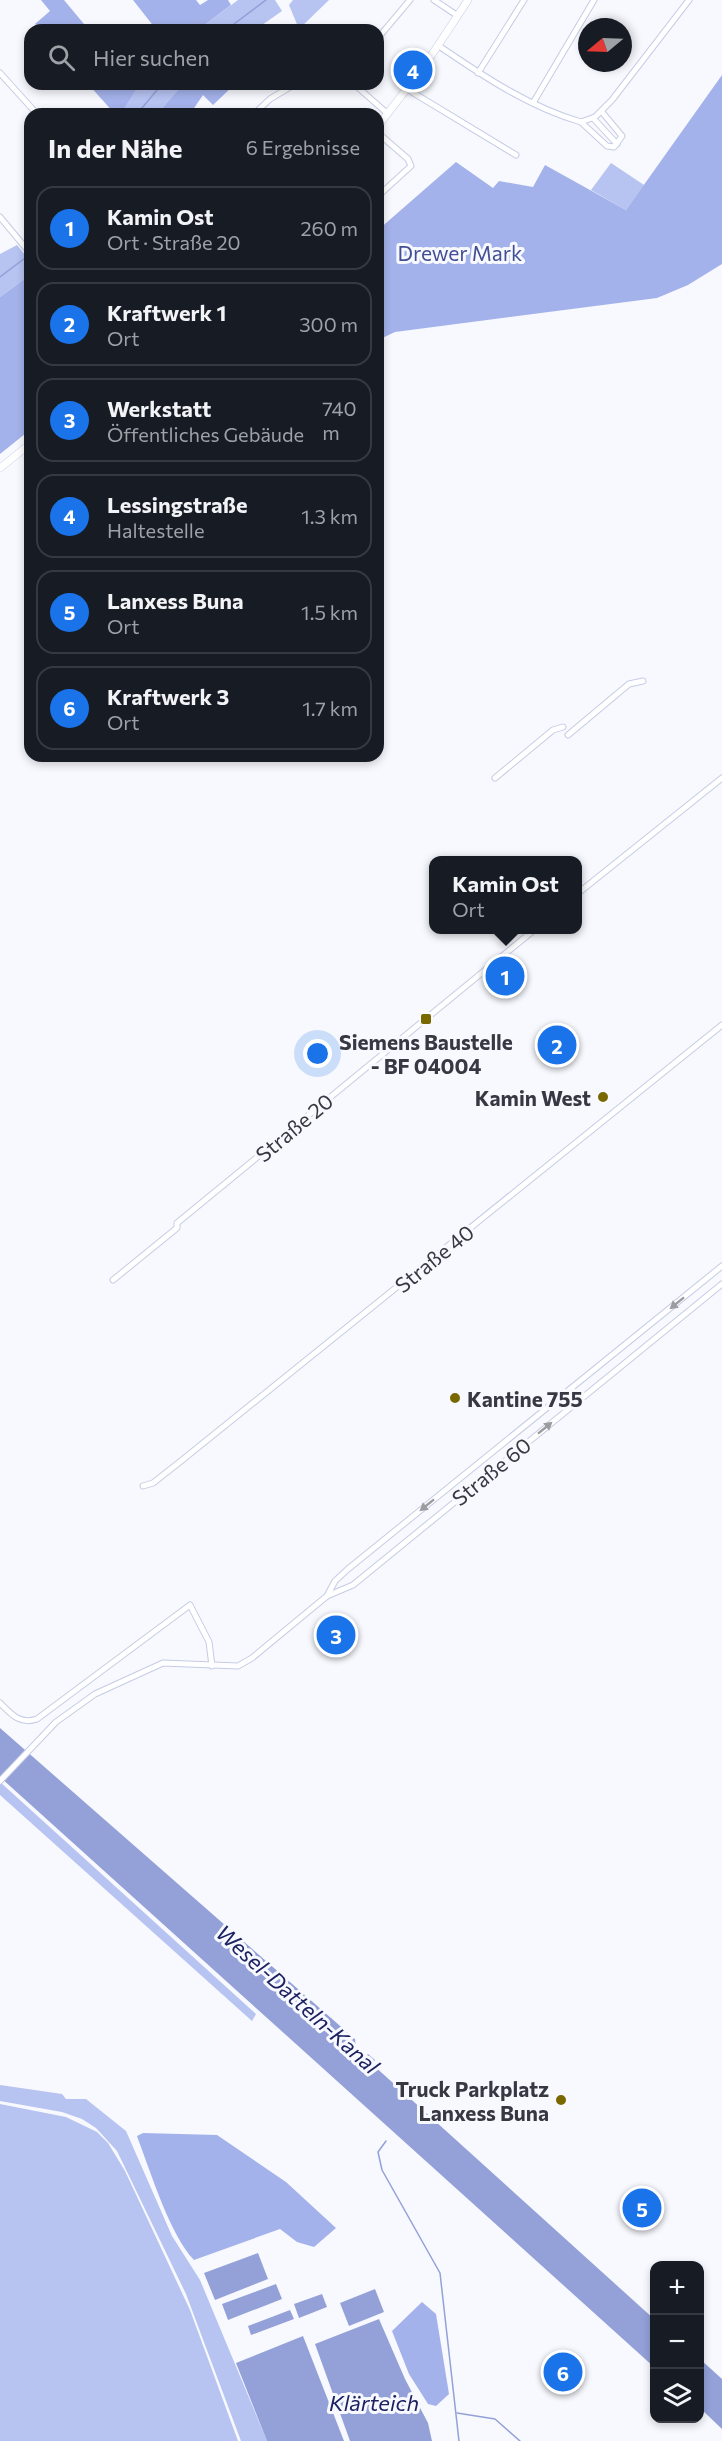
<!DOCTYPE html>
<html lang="de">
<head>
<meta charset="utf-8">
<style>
	:root { --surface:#171b24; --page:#242831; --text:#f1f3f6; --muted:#9ea1a6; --line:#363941; --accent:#1a73e8 }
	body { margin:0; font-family:Commissioner,sans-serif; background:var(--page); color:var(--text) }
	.controls { position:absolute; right:18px; bottom:18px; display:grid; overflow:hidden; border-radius:12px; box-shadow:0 3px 9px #0003 }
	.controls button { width:54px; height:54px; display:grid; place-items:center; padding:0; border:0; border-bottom:2px solid var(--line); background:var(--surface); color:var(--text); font:30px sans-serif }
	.compass { position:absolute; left:578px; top:18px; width:54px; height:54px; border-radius:50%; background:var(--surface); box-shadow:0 3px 9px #0003; rotate:251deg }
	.you { position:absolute; left:318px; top:1054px; width:21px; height:21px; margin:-15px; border:4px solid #fff; border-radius:50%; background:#1a73e8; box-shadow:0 0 0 9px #1a73e833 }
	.badge { display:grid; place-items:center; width:39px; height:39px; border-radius:50%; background:var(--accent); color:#fff; font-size:20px; font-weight:700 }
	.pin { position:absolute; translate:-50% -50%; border:3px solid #fff; box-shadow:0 2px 6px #0006 }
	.popup { position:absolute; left:429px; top:856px; width:153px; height:78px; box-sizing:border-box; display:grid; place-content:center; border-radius:12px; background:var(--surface); filter:drop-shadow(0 2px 4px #0005); font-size:20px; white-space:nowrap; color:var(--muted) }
	.popup b { font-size:22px; color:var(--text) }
	.popup::after { content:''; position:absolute; left:50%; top:100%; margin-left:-12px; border:12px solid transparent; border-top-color:var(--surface) }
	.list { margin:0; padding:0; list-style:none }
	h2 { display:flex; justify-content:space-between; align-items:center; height:78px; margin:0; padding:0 24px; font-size:26px }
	h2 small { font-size:20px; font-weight:400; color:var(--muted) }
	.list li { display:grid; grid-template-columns:39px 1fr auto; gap:18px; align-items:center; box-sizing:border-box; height:84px; margin:0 12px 12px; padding:0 12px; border:2px solid var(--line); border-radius:18px }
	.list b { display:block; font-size:22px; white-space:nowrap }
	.list p { margin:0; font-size:20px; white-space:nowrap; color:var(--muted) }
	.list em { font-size:20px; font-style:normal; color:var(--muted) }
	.icon { flex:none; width:33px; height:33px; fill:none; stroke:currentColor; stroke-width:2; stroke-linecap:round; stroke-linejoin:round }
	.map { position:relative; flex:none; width:722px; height:2441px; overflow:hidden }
	.search { position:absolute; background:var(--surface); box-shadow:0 3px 9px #0003; left:24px; top:24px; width:360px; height:66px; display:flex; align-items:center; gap:15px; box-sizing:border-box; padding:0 21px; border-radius:18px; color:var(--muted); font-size:22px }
	.panel { position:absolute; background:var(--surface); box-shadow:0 3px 9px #0003; left:24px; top:108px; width:360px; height:654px; border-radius:18px }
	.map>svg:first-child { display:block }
	.green { fill:#b7c3f1 }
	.forest { fill:#a4b2eb }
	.water { fill:#93a1d8 }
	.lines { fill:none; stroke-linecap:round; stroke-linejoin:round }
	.stream { stroke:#93a1d8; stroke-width:1.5 }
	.minor-casing { stroke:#c5cce5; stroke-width:7 }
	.secondary-casing { stroke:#c5cce5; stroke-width:8 }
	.minor { stroke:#fff; stroke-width:5 }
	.secondary { stroke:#fff; stroke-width:7 }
	.oneway { fill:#9a9ca0 }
	.poi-dot { fill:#796800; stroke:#f8f9fe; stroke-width:2 }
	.labels { text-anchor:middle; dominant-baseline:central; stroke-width:6; stroke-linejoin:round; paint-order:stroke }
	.park-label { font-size:21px; fill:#434f94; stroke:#f8f9fe }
	.poi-label { font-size:21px; font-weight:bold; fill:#363842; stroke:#f8f9fe; text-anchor:end }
	.street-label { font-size:21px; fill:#363842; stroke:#f8f9fe }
	.water-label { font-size:22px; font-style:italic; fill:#1c2262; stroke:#f8f9fe }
</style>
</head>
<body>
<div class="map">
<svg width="722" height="2441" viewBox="0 0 722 2441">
	<rect width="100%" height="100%" fill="#f8f9fe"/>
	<g class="green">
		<path d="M238 0H275L282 11 255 30H198Z"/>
		<path d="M293 0H329L299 29 289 5Z"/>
		<path d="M140 84H183L157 114H121Z"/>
		<path d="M611 163 644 185 626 210 591 190Z"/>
		<path d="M17 245 30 261V275L0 297V254Z"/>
		<path d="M0 1782 256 2014 252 2021 0 1795Z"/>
		<path d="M0 2085 62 2094 66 2099H86L126 2131 172 2236 200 2280 267 2441H241L186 2294 117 2151 96 2128 82 2119 62 2112 0 2101Z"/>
		<path d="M0 2104 66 2117 97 2132 108 2143 125 2171 190 2310 238 2441H0Z"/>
	</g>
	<g class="forest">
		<path d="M41 0H64L89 30H40L35 24 50 11Z"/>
		<path d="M133 0H196L200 5 208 0H228L231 5 198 30H154L155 28Z"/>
		<path d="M722 75V264L688 285 657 298 395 332 378 340V230L456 162 493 188 499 181 533 187 545 165 626 210Z"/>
		<path d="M88 84H140L121 114H115Z"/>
		<path d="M183 84H235L213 105 203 95 190 114H157Z"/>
		<path d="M30 275V430L0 454V297Z"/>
		<path d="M143 2133 217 2135 286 2182 336 2228 314 2247 297 2242 280 2229 194 2260C170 2235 151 2173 138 2139L137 2136Z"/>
		<path d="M422 2302 436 2314 449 2394 436 2406 428 2404 409 2374 392 2331Z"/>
	</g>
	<g class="water">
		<path d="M0 1728 355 2039 356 2049 365 2057 368 2054 375 2060 372 2064 654 2319V2367L0 1777Z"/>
		<path d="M258 2253 268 2279 215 2300 204 2273Z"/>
		<path d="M276 2284 282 2299 228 2320 222 2304Z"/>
		<path d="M375 2289 384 2312 349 2326 340 2303Z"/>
		<path d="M322 2294 327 2307 299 2318 294 2304Z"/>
		<path d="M290 2310 294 2319 251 2335 248 2326Z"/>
		<path d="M379 2319 405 2379 428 2423 432 2441H350L315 2344Z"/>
		<path d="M303 2336 344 2441H267L236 2363Z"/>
		<path d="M700 2359 722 2379V2429L700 2408Z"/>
	</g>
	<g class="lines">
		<g class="stream">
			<path d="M226 30 266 0"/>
			<path d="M137 114 162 84"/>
			<path d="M0 277 29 255"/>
			<path d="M386 2141 378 2152 382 2170 440 2273 459 2441"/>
			<path d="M457 2413 495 2419 520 2441"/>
		</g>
		<defs>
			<g id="minor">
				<path d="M434 0 458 16"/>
				<path d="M378 38 410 0"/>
				<path d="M439 46C483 76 529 107 581 122L595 117 612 100 689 0"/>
				<path d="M0 73 37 114"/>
				<path d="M478 73 524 0"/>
				<path d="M354 84 388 114"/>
				<path d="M407 89 516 155"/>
				<path d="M533 103 594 0"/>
				<path d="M254 114 270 99 295 84"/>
				<path d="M593 118 617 144"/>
				<path d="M581 122 607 146 614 147 622 136 602 112"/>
				<path d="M378 133 408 159 411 166 378 196"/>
				<path d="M0 217 30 253"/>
				<path d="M568 735 629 684 643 681"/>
				<path d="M495 778 553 730 563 727"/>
				<path d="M577 894 722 778"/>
				<path d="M113 1280 177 1228V1223L534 930"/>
				<path d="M143 1486 153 1483 181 1461 722 1025"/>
				<path d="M327 1596 335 1581 348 1569 722 1266"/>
				<path d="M0 1703C11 1714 20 1725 37 1719L190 1605 209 1642 212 1666"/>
				<path d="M0 1781 56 1722 95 1694 163 1663 238 1666 252 1658 327 1596 353 1585 722 1284"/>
			</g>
			<g id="secondary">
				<path d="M378 126 425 65 468 0"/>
				<path d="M0 468 30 444"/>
			</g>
		</defs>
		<use href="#minor" class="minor-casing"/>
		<use href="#secondary" class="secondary-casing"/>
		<use href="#minor" class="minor"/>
		<use href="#secondary" class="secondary"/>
	</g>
	<defs><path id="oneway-solid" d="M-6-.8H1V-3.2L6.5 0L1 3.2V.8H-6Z" transform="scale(1.5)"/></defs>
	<g class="oneway">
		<use href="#oneway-solid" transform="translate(677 1303) rotate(141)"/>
		<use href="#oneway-solid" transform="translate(545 1428) rotate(-39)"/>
		<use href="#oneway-solid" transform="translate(427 1505) rotate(141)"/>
	</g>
	<g class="poi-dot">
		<rect x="420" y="1013" width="12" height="12" rx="3"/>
		<circle cx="603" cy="1097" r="6"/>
		<circle cx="455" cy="1398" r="6"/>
		<circle cx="561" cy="2100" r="6"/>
	</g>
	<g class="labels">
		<g class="park-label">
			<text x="460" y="252">Drewer Mark</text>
		</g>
		<g class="poi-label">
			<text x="426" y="1041" text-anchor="middle">Siemens Baustelle<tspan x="426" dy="24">- BF 04004</tspan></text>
			<text x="591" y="1097">Kamin West</text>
			<text x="467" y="1398" text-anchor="start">Kantine 755</text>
			<text x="549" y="2088">Truck Parkplatz<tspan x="549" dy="24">Lanxess Buna</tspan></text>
		</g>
		<g class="street-label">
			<text transform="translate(294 1127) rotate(-40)">Straße 20</text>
			<text transform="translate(434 1258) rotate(-39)">Straße 40</text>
			<text transform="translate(491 1471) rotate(-39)">Straße 60</text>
		</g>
		<g class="water-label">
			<text transform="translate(298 1999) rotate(42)">Wesel-Datteln-Kanal</text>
			<text x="374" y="2402">Klärteich</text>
		</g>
	</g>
</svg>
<div class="controls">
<button>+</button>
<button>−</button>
<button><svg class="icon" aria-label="layers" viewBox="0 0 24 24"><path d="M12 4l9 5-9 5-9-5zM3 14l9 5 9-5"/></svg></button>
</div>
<svg class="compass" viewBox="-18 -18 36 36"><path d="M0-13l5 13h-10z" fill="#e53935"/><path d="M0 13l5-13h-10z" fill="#9ea1a6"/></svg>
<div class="you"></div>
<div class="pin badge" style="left:505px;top:976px">1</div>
<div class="popup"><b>Kamin Ost</b>Ort</div>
<div class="pin badge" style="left:557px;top:1045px">2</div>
<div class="pin badge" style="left:336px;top:1635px">3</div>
<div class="pin badge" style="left:413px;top:70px">4</div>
<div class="pin badge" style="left:642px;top:2208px">5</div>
<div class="pin badge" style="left:563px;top:2372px">6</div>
<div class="search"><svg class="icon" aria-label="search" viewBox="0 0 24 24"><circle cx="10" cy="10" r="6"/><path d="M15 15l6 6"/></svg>Hier suchen</div>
<section class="panel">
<h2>In der Nähe<small>6 Ergebnisse</small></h2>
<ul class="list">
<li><span class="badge">1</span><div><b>Kamin Ost</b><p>Ort · Straße 20</p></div><em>260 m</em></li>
<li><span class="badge">2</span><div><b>Kraftwerk 1</b><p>Ort</p></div><em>300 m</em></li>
<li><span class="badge">3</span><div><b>Werkstatt</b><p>Öffentliches Gebäude</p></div><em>740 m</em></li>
<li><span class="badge">4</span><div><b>Lessingstraße</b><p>Haltestelle</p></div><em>1.3 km</em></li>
<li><span class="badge">5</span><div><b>Lanxess Buna</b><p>Ort</p></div><em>1.5 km</em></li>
<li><span class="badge">6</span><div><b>Kraftwerk 3</b><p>Ort</p></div><em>1.7 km</em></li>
</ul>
</section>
</div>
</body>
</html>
